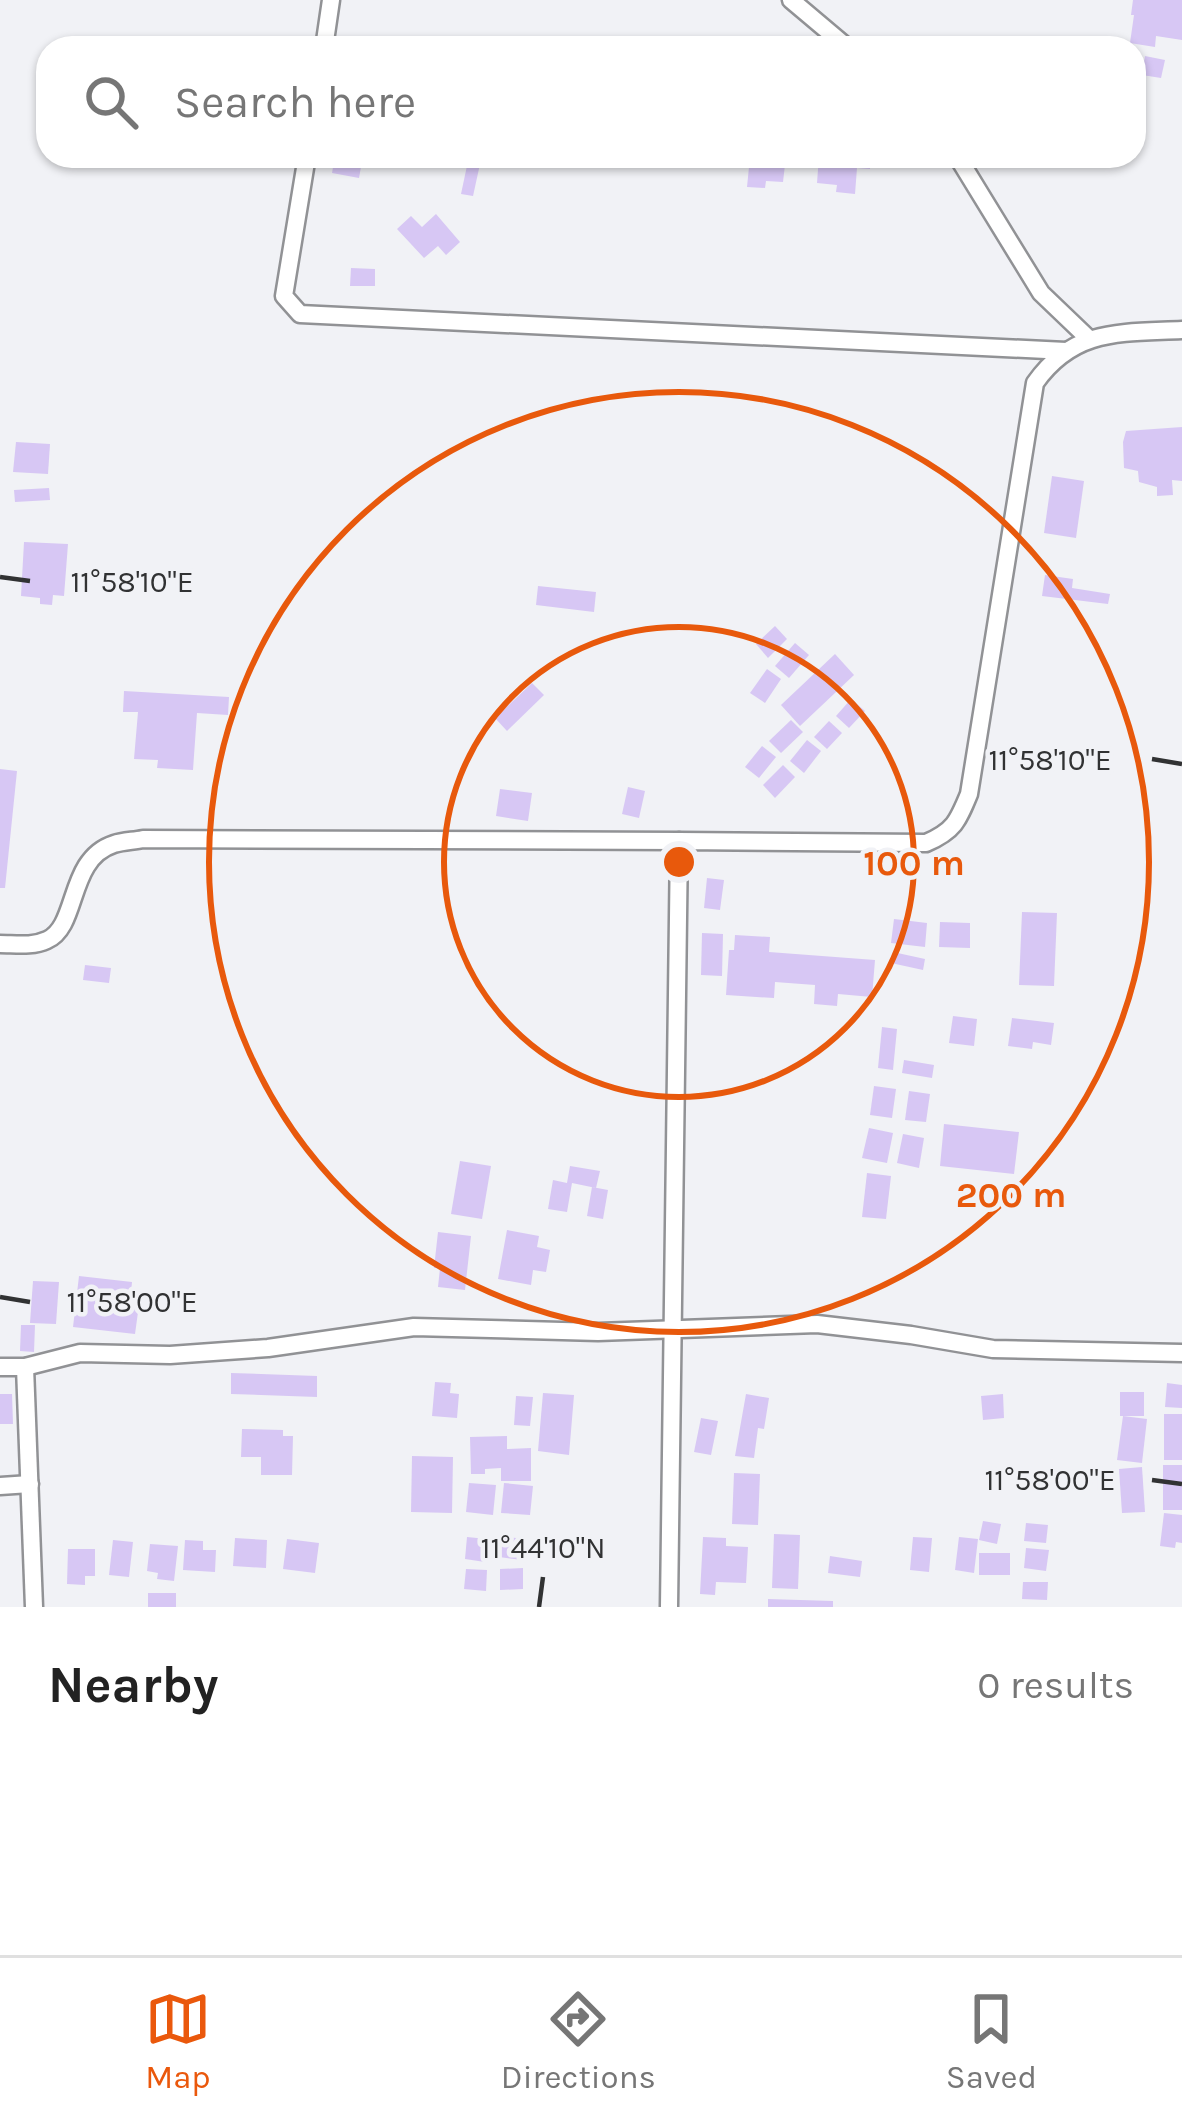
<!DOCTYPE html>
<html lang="en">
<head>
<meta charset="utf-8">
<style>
	:root { --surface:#fff; --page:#f6f6f6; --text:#222; --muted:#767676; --line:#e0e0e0; --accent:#ea580c }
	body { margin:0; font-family:Karla,sans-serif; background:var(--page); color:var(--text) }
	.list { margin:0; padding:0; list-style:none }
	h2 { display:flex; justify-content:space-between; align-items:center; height:156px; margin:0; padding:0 48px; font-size:51px }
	h2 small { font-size:39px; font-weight:400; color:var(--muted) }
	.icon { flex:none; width:66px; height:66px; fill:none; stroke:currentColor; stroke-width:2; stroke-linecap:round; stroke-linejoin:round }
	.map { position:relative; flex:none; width:1182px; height:1607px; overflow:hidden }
	.search { position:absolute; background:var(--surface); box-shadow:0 3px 9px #0004; left:36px; right:36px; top:36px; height:132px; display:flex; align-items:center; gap:30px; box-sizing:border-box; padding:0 42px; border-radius:36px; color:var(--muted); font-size:45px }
	.sheet { height:348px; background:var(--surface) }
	nav { display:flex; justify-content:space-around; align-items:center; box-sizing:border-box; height:168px; border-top:3px solid var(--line); background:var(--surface); font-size:33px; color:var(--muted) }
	nav a { display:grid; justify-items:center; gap:6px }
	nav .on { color:var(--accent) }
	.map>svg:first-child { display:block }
	.building { fill:#d7c7f4 }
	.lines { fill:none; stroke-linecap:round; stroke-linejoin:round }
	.minor-casing { stroke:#919295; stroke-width:21 }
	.minor { stroke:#fff; stroke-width:16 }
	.ticks { fill:none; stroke:#313233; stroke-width:4.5 }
	.ring { fill:none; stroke:#e8590c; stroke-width:6 }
	.ticks-label { font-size:30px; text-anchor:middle; fill:#313233; stroke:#f1f2f6; stroke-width:9; stroke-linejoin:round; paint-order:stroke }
	.centre { fill:#e8590c; stroke:#f1f2f6; stroke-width:6 }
	.ring-label { font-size:36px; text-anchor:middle; font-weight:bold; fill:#e8590c; stroke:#f1f2f6; stroke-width:9; stroke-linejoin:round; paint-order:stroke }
</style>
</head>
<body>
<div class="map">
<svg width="1182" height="1607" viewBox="0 0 1182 1607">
	<rect width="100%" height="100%" fill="#f1f2f6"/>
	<g class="building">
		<path d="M1133 0H1182V40L1156 36 1155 47 1130 43 1134 15H1131Z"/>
		<path d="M1145 56 1165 60 1161 78 1142 75Z"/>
		<path d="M335 156H363L359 178 332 173Z"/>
		<path d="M734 156H786L783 182 766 181 765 188 747 187 749 167 733 166Z"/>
		<path d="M819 156H871L870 169 857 168 855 194 836 192 837 185 817 183Z"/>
		<path d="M468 161 480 164 473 196 461 194Z"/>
		<path d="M436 214 460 242 446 255 438 246 424 258 397 229 411 216 422 227Z"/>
		<path d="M351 268 375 269V286H350Z"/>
		<path d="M1182 427V481L1172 480 1173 495 1157 496V487L1139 482 1138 471 1124 468 1123 442 1126 431Z"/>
		<path d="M16 442 50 444 48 474 13 472Z"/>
		<path d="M1052 476 1084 481 1076 538 1044 533Z"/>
		<path d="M49 488 50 500 15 502 14 490Z"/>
		<path d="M24 542 68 544 64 596 53 595 52 605 40 604V598L21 596Z"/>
		<path d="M1045 575 1073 579 1072 588 1110 594 1108 604 1042 596Z"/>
		<path d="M538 586 596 592 594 612 536 605Z"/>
		<path d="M775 626 787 639 768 658 756 644Z"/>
		<path d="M795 643 809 655 789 678 775 666Z"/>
		<path d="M835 654 854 675 800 726 781 705Z"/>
		<path d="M767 669 781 679 765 703 750 693Z"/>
		<path d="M532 683 544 695 507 731 495 718Z"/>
		<path d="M124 691 229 697 228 715 197 713 193 770 157 768 158 760 134 759 138 712H123Z"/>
		<path d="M851 699 865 711 849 728 836 716Z"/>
		<path d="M791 720 803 732 781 753 769 741Z"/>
		<path d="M829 721 842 733 827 749 814 737Z"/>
		<path d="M807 740 821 751 804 773 790 761Z"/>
		<path d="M762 746 776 757 759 778 745 767Z"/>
		<path d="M783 765 795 777 775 798 763 785Z"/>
		<path d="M0 769 17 771 5 888H0Z"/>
		<path d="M628 787 645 791 639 818 622 814Z"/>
		<path d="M500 789 532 793 528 821 496 816Z"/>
		<path d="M707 878 724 880 720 910 704 908Z"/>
		<path d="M1022 912 1057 913 1054 986 1019 985Z"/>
		<path d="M894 919 927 923 925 947 891 943Z"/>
		<path d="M940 922 970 923V948L939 947Z"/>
		<path d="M702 933 723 934 722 976 701 975Z"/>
		<path d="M735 935 770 937 769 952 875 960 872 997 838 994 837 1006 814 1004 815 985 775 982 774 998 726 995 729 950H734Z"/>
		<path d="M893 952 925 959 923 970 891 963Z"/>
		<path d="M85 965 111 968 109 983 83 980Z"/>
		<path d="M953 1016 977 1019 974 1046 949 1043Z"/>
		<path d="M1012 1018 1054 1023 1051 1045 1033 1042 1032 1049 1008 1046Z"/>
		<path d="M882 1027 897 1029 893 1070 878 1068Z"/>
		<path d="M904 1060 934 1065 932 1078 902 1073Z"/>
		<path d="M874 1086 896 1089 892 1118 870 1115Z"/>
		<path d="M909 1091 930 1094 926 1122 905 1120Z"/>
		<path d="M944 1124 1019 1132 1014 1174 940 1166Z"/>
		<path d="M869 1128 893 1133 887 1163 862 1158Z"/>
		<path d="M903 1134 924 1138 919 1168 897 1163Z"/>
		<path d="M460 1161 491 1166 482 1219 451 1214Z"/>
		<path d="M570 1166 600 1171 596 1188 572 1183 567 1212 548 1209 553 1180 567 1183Z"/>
		<path d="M867 1173 891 1176 886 1219 862 1217Z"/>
		<path d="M592 1187 608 1190 603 1219 587 1216Z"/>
		<path d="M507 1230 539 1236 537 1247 550 1250 546 1272 533 1270 531 1285 498 1279Z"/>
		<path d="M438 1232 471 1236 465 1290 438 1287 440 1268H434Z"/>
		<path d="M79 1276 132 1282 130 1304 139 1305 135 1334 73 1327Z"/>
		<path d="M33 1281 59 1282 56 1324 30 1323Z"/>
		<path d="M21 1325H35L34 1352 20 1351Z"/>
		<path d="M231 1373 317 1376V1397L231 1394Z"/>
		<path d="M435 1382 451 1383 450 1393 459 1394 457 1418 432 1416Z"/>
		<path d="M1167 1383 1182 1385V1408L1165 1407Z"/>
		<rect x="1120" y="1392" width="24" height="24"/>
		<path d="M543 1393 574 1395 569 1455 538 1451Z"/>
		<path d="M0 1394H12L13 1424H0Z"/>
		<path d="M746 1394 769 1398 764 1429 758 1428 754 1458 735 1456Z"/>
		<path d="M1003 1394 1004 1418 983 1420 981 1396Z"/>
		<path d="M516 1396 533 1397 530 1426 514 1425Z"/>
		<rect x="1164" y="1414" width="18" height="46"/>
		<path d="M1123 1416 1147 1419 1142 1463 1117 1460Z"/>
		<path d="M701 1418 718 1421 711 1455 694 1452Z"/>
		<path d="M242 1429 283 1430V1436H293L292 1475H261V1457H241Z"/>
		<path d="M507 1436V1449L531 1448V1481H501V1468L485 1469V1474H471L470 1437Z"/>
		<path d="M412 1456 453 1457 452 1513 411 1512Z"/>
		<rect x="1163" y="1465" width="19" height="45"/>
		<path d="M1142 1467 1145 1512 1122 1513 1119 1469Z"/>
		<path d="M734 1473 760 1474 758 1525 732 1524Z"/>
		<path d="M469 1483 496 1485 493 1515 466 1512Z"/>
		<path d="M504 1483 533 1486 530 1515 501 1513Z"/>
		<path d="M1164 1513 1182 1515V1543L1176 1542 1175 1548 1160 1546Z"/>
		<path d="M983 1521 1001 1524 997 1544 979 1540Z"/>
		<path d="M1026 1523 1048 1525 1046 1543 1024 1541Z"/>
		<path d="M774 1534 800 1535 798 1589 772 1588Z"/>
		<path d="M501 1536 524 1539 522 1560 499 1557Z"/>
		<path d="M467 1537 487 1539 485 1562 465 1559Z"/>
		<path d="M703 1537 726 1538V1546L748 1547 746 1583 716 1582 715 1595 700 1594Z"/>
		<path d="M913 1537 932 1538 929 1572 910 1570Z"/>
		<path d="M959 1537 978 1539 974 1573 955 1570Z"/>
		<path d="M235 1538 267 1540 266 1568 233 1566Z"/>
		<path d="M287 1539 319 1543 315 1573 283 1569Z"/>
		<path d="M113 1540 133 1542 129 1577 109 1575Z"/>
		<path d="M185 1540 203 1541V1550H216L215 1572 183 1570Z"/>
		<path d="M150 1544 178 1546 174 1581 157 1579 158 1573 147 1571Z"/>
		<path d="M1026 1548 1049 1550 1046 1571 1024 1568Z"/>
		<path d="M68 1549H95V1576H85V1585L67 1584Z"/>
		<rect x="979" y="1553" width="31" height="22"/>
		<path d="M830 1556 862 1561 860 1577 828 1573Z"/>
		<path d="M523 1568V1589L500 1590V1569Z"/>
		<path d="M466 1569 487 1570 486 1591 464 1589Z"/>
		<path d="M1023 1582H1048L1047 1600 1022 1599Z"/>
		<rect x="148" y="1593" width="28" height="14"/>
		<path d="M768 1599 833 1601V1607H768Z"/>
	</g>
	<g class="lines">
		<defs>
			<g id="minor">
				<path d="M791 0 848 48"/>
				<path d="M324 48 331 0"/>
				<path d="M307 156 284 296 300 314 1066 351"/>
				<path d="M957 156 1041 293 1088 338"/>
				<path d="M0 944C15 944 32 947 47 940 79 926 67 859 114 844 123 841 134 841 143 839L679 841"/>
				<path d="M0 1367H25L80 1353 170 1355 268 1348 414 1327 598 1332 817 1324 911 1335 993 1349 1182 1353"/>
				<path d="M25 1367 34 1607"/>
				<path d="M0 1486 30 1484"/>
				<path d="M669 1607 679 841 926 843C954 831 958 821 969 794L1035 383C1074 328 1121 333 1182 330"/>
			</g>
		</defs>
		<use href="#minor" class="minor-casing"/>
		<use href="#minor" class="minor"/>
	</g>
	<path class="ticks" d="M0 577 30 581M1152 759 1182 764M0 1297 30 1302M1152 1480 1182 1484M539 1607 543 1577"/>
	<g class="ring">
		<circle cx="679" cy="862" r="235"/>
		<circle cx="679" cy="862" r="470"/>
	</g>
	<g class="ticks-label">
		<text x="132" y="592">11°58'10"E</text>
		<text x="1050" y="770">11°58'10"E</text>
		<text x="132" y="1312">11°58'00"E</text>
		<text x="1050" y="1490">11°58'00"E</text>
		<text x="543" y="1558">11°44'10"N</text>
	</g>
	<circle cx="679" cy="862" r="18" class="centre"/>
	<g class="ring-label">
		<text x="914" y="875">100 m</text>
		<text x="1011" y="1207">200 m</text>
	</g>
</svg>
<div class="search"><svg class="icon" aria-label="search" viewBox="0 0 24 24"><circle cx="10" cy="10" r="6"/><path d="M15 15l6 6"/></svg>Search here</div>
</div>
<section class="sheet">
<h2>Nearby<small>0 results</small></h2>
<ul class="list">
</ul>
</section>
<nav>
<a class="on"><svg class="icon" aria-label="map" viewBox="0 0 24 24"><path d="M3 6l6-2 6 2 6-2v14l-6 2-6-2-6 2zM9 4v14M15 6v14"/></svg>Map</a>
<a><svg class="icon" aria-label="directions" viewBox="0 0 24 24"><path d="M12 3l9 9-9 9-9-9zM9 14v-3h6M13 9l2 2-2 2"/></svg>Directions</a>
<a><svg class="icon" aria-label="saved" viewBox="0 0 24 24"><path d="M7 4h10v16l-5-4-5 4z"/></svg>Saved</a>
</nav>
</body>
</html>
